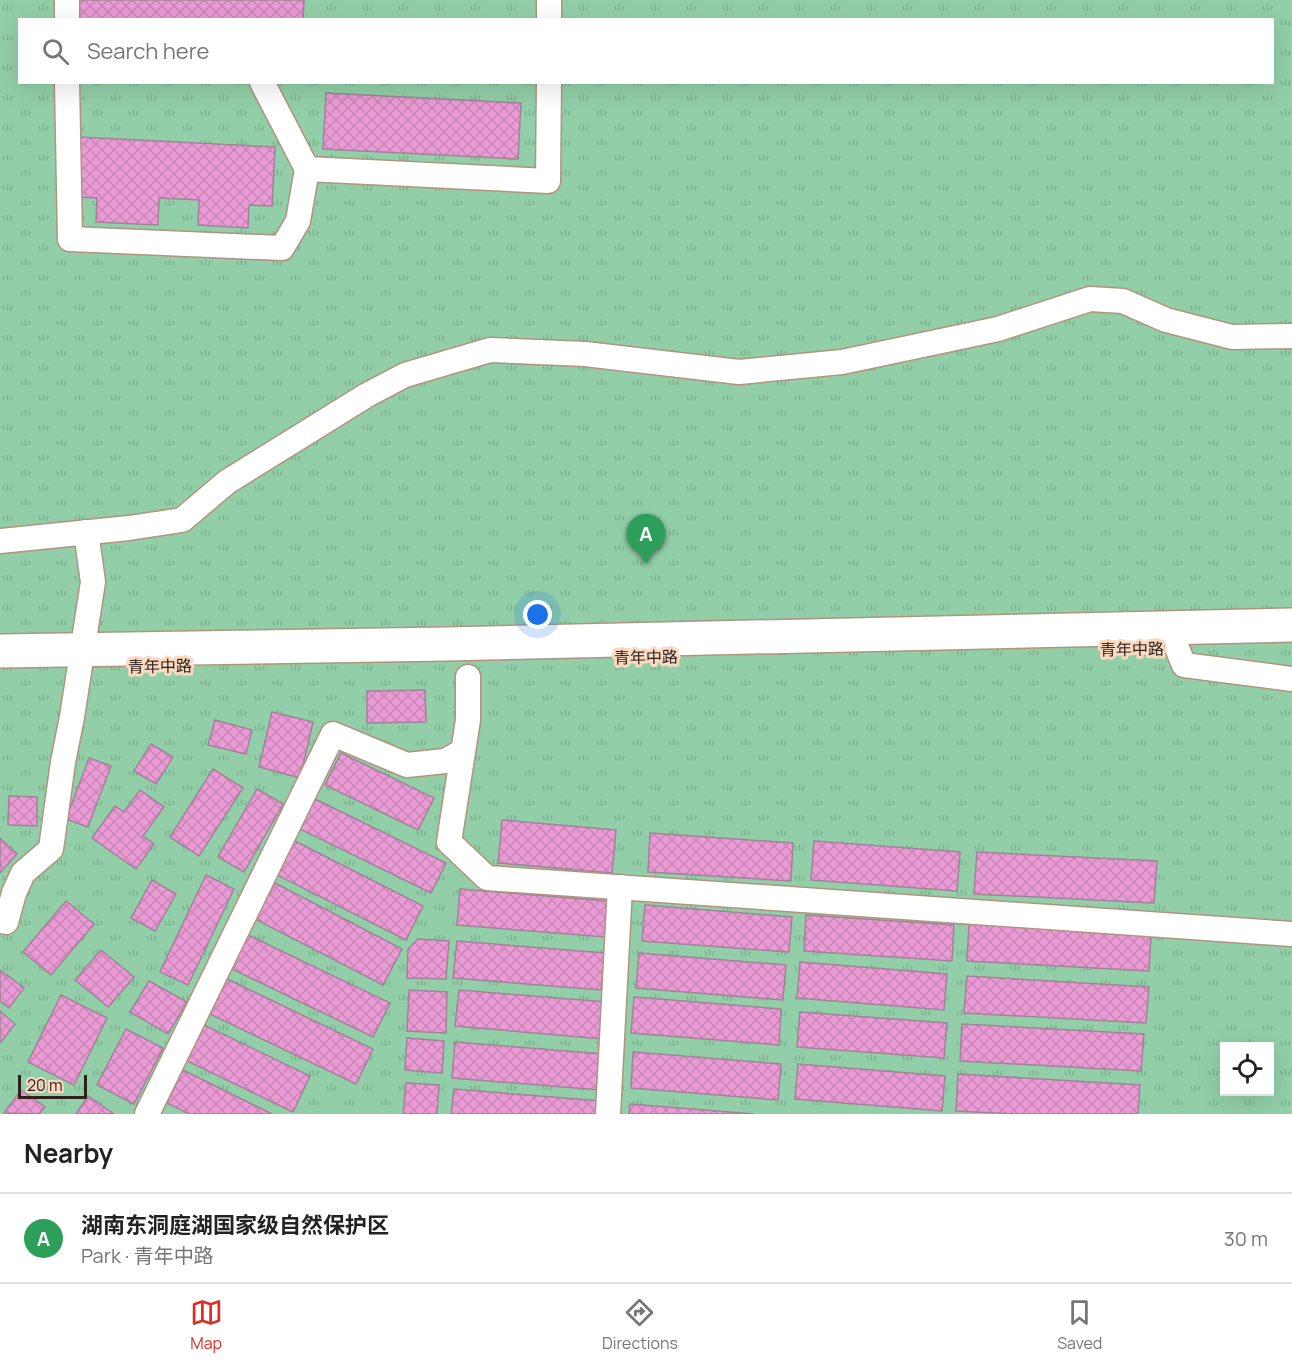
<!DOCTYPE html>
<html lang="en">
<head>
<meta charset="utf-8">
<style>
	:root { --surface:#fff; --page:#f6f6f6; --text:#222; --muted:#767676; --line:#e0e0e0; --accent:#d93025 }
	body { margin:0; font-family:Manrope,"Noto Sans SC",sans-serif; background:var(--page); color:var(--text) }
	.controls { position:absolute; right:18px; bottom:18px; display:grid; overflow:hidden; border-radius:0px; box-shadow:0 6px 24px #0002 }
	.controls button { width:54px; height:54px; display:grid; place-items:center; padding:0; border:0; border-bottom:2px solid var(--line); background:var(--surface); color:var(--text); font:30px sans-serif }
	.scale { position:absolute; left:18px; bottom:15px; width:69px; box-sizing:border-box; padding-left:6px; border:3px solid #2d2119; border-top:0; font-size:16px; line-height:21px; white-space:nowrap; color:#2d2119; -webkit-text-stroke:4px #fad9c3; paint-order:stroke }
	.you { position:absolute; left:538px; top:615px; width:21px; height:21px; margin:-15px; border:4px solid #fff; border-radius:50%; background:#1a73e8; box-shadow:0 0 0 9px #1a73e833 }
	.badge { display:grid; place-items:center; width:39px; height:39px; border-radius:50%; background:var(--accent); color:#fff; font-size:20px; font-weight:700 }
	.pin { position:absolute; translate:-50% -50px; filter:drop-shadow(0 2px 3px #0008) }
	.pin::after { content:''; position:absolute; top:32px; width:21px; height:18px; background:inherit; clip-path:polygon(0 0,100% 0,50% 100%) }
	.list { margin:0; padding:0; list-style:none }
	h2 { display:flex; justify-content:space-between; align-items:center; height:78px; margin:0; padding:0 24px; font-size:26px }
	h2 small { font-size:20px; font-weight:400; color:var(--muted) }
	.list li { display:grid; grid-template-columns:39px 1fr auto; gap:18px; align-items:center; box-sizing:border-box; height:90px; padding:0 24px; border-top:2px solid var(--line) }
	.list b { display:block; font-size:22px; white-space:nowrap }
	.list p { margin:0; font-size:20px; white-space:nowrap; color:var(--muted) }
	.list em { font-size:20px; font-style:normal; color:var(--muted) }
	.icon { flex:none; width:33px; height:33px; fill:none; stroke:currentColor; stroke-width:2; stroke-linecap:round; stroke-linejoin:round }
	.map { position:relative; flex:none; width:1292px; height:1114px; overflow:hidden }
	.search { position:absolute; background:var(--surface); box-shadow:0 6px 24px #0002; left:18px; right:18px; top:18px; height:66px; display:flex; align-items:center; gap:15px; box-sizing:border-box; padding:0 21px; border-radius:0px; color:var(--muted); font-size:22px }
	.sheet { height:168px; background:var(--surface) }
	nav { display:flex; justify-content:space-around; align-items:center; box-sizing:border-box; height:84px; border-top:2px solid var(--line); background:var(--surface); font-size:16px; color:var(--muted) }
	nav a { display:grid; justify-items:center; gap:3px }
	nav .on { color:var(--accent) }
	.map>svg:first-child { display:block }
	.park { fill:url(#park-tufts); fill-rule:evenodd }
	.building { fill:url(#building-cross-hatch); stroke:#a08398; stroke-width:1.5 }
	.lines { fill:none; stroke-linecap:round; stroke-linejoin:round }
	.minor-casing { stroke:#b1937e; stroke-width:27 }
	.secondary-casing { stroke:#b1937e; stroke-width:36 }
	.minor { stroke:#fff; stroke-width:24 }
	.secondary { stroke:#fff; stroke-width:33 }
	.labels { text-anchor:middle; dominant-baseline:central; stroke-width:6; stroke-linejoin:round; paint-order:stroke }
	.street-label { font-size:16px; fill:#2d2119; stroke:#fad9c3 }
</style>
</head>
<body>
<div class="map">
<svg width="1292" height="1114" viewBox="0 0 1292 1114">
	<defs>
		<pattern id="park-tufts" width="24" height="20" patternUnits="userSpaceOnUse" patternTransform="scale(1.5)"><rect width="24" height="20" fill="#92cfa8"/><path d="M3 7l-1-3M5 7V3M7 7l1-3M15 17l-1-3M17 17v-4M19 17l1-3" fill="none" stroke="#7eb190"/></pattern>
		<pattern id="building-cross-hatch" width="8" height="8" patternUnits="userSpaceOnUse" patternTransform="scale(1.5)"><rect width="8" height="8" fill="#ea9bd5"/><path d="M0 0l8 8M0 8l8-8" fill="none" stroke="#c985b6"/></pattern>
	</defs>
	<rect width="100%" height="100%" fill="#fad9c3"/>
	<path class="park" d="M0 0H1292V1114H0ZM20 20H1272V82H20ZM1224 1046H1270V1092H1224Z"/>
	<g class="building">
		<path d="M71 0H304L303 20H71Z"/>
		<path d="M326 93 521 103 518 159 323 149Z"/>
		<path d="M78 137 275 147 272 206 249 205 248 228 198 225 199 200 159 198 158 225 96 222 97 198 75 197Z"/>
		<path d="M425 690 426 722 367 723V691Z"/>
		<path d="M272 712 313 722 300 778 259 767Z"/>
		<path d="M215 720 252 730 246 754 208 745Z"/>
		<path d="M151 744 173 757 156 784 134 771Z"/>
		<path d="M341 753 434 798 418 830 325 785Z"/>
		<path d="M89 758 111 766 88 827 66 819Z"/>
		<path d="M213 769 243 788 199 856 170 837Z"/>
		<path d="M257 789 283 804 244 872 218 857Z"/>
		<path d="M140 790 164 807 143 836 154 844 136 869 92 838 115 806 124 812Z"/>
		<path d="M9 796 37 797V826L8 825Z"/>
		<path d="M315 799 446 863 431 893 300 829Z"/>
		<path d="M502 820 616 830 612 873 498 863Z"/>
		<path d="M650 833 793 843 791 881 648 872Z"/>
		<path d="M0 838 17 854 0 873Z"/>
		<path d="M293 840 423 906 406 940 275 874Z"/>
		<path d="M814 841 960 852 957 891 811 880Z"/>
		<path d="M977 852 1157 861 1154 903 974 894Z"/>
		<path d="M206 875 234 889 188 985 160 972Z"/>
		<path d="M152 880 176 894 155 931 131 918Z"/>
		<path d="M275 883 402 949 383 985 255 919Z"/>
		<path d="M460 889 608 901 605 937 457 925Z"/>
		<path d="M66 901 94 924 51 975 23 952Z"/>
		<path d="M645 905 792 917 789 952 642 941Z"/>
		<path d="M806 915 954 925 952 961 804 951Z"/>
		<path d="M969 924 1151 935 1149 971 967 961Z"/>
		<path d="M246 934 390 1003 373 1037 230 968Z"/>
		<path d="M418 939 449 941 446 979 407 978 408 949Z"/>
		<path d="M457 941 605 953 601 990 453 978Z"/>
		<path d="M101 950 134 977 108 1007 75 980Z"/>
		<path d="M639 953 786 965 783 1000 636 988Z"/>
		<path d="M800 962 947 974 944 1010 797 998Z"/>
		<path d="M0 970 24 988 9 1008 0 1001Z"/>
		<path d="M967 976 1149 987 1146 1023 964 1013Z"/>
		<path d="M227 979 373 1049 356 1084 210 1014Z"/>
		<path d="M149 981 187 1002 168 1034 130 1012Z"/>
		<path d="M409 990 447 992 446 1033 407 1031Z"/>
		<path d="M459 990 606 1002 603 1039 455 1026Z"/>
		<path d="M61 995 107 1018 74 1085 28 1062Z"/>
		<path d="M634 997 781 1009 779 1045 631 1033Z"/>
		<path d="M0 1011 15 1024 0 1043Z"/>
		<path d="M800 1012 947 1023 944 1058 797 1047Z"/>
		<path d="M202 1024 310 1076 293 1112 185 1060Z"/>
		<path d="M962 1024 1144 1034 1141 1071 960 1061Z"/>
		<path d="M126 1029 163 1048 134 1104 97 1085Z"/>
		<path d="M407 1038 444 1041 442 1073 405 1070Z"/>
		<path d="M455 1042 603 1054 600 1090 452 1078Z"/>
		<path d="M633 1052 781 1064 778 1100 631 1088Z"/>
		<path d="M798 1064 945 1076 942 1111 795 1099Z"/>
		<path d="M183 1070 272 1114H189L167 1103Z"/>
		<path d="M958 1074 1140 1085 1138 1114H1014L956 1111Z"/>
		<path d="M406 1083 439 1085 437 1114H403Z"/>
		<path d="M454 1089 601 1101 600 1114H451Z"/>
		<path d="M21 1090 45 1107 39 1114 4 1113Z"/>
		<path d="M88 1096 114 1114H76Z"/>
		<path d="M630 1104 754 1114H629Z"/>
	</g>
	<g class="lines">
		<defs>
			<g id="minor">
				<path d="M67 0V20"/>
				<path d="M549 20V0"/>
				<path d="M67 82 70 239 282 248 298 221 307 169 548 181 549 82"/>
				<path d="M262 82 307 169"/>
				<path d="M0 541 129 528 182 520 227 482 367 395 405 375 490 350 585 354 739 372 842 362 998 329 1090 299 1123 301 1166 320 1232 337 1292 336"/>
				<path d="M1177 648 1184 665 1292 679"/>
				<path d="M468 677V720L449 842 487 878 1292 934"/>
				<path d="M6 922 14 893 23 873 51 849 63 762 72 717 93 582 86 532"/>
				<path d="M147 1114 333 734 407 765 445 761 463 751"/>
				<path d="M608 1114 620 887"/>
			</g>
			<path id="secondary" d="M0 651 446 644 1292 625"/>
		</defs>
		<use href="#minor" class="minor-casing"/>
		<use href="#secondary" class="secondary-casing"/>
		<use href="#minor" class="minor"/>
		<use href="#secondary" class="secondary"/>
	</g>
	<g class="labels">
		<g class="street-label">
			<text transform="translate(1132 649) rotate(-1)">青年中路</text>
			<text transform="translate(646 657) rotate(-1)">青年中路</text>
			<text transform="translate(160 666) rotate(-1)">青年中路</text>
		</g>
	</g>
</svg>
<div class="controls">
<button><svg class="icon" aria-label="locate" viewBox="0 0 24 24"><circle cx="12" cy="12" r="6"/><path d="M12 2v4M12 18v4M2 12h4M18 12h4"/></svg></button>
</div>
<div class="scale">20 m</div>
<div class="you"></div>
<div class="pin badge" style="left:646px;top:564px;background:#2e9e5b">A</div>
<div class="search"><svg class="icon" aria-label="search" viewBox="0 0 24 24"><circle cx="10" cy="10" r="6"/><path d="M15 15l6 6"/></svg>Search here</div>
</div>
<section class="sheet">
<h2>Nearby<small></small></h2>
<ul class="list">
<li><span class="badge" style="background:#2e9e5b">A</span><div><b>湖南东洞庭湖国家级自然保护区</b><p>Park · 青年中路</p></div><em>30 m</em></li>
</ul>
</section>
<nav>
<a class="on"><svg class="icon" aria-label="map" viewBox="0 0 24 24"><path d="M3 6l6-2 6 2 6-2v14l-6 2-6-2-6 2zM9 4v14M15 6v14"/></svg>Map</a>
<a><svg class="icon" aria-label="directions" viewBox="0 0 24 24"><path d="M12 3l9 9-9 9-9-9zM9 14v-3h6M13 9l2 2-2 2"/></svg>Directions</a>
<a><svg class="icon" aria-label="saved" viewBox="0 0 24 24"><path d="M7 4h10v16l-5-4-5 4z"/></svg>Saved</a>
</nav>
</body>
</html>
